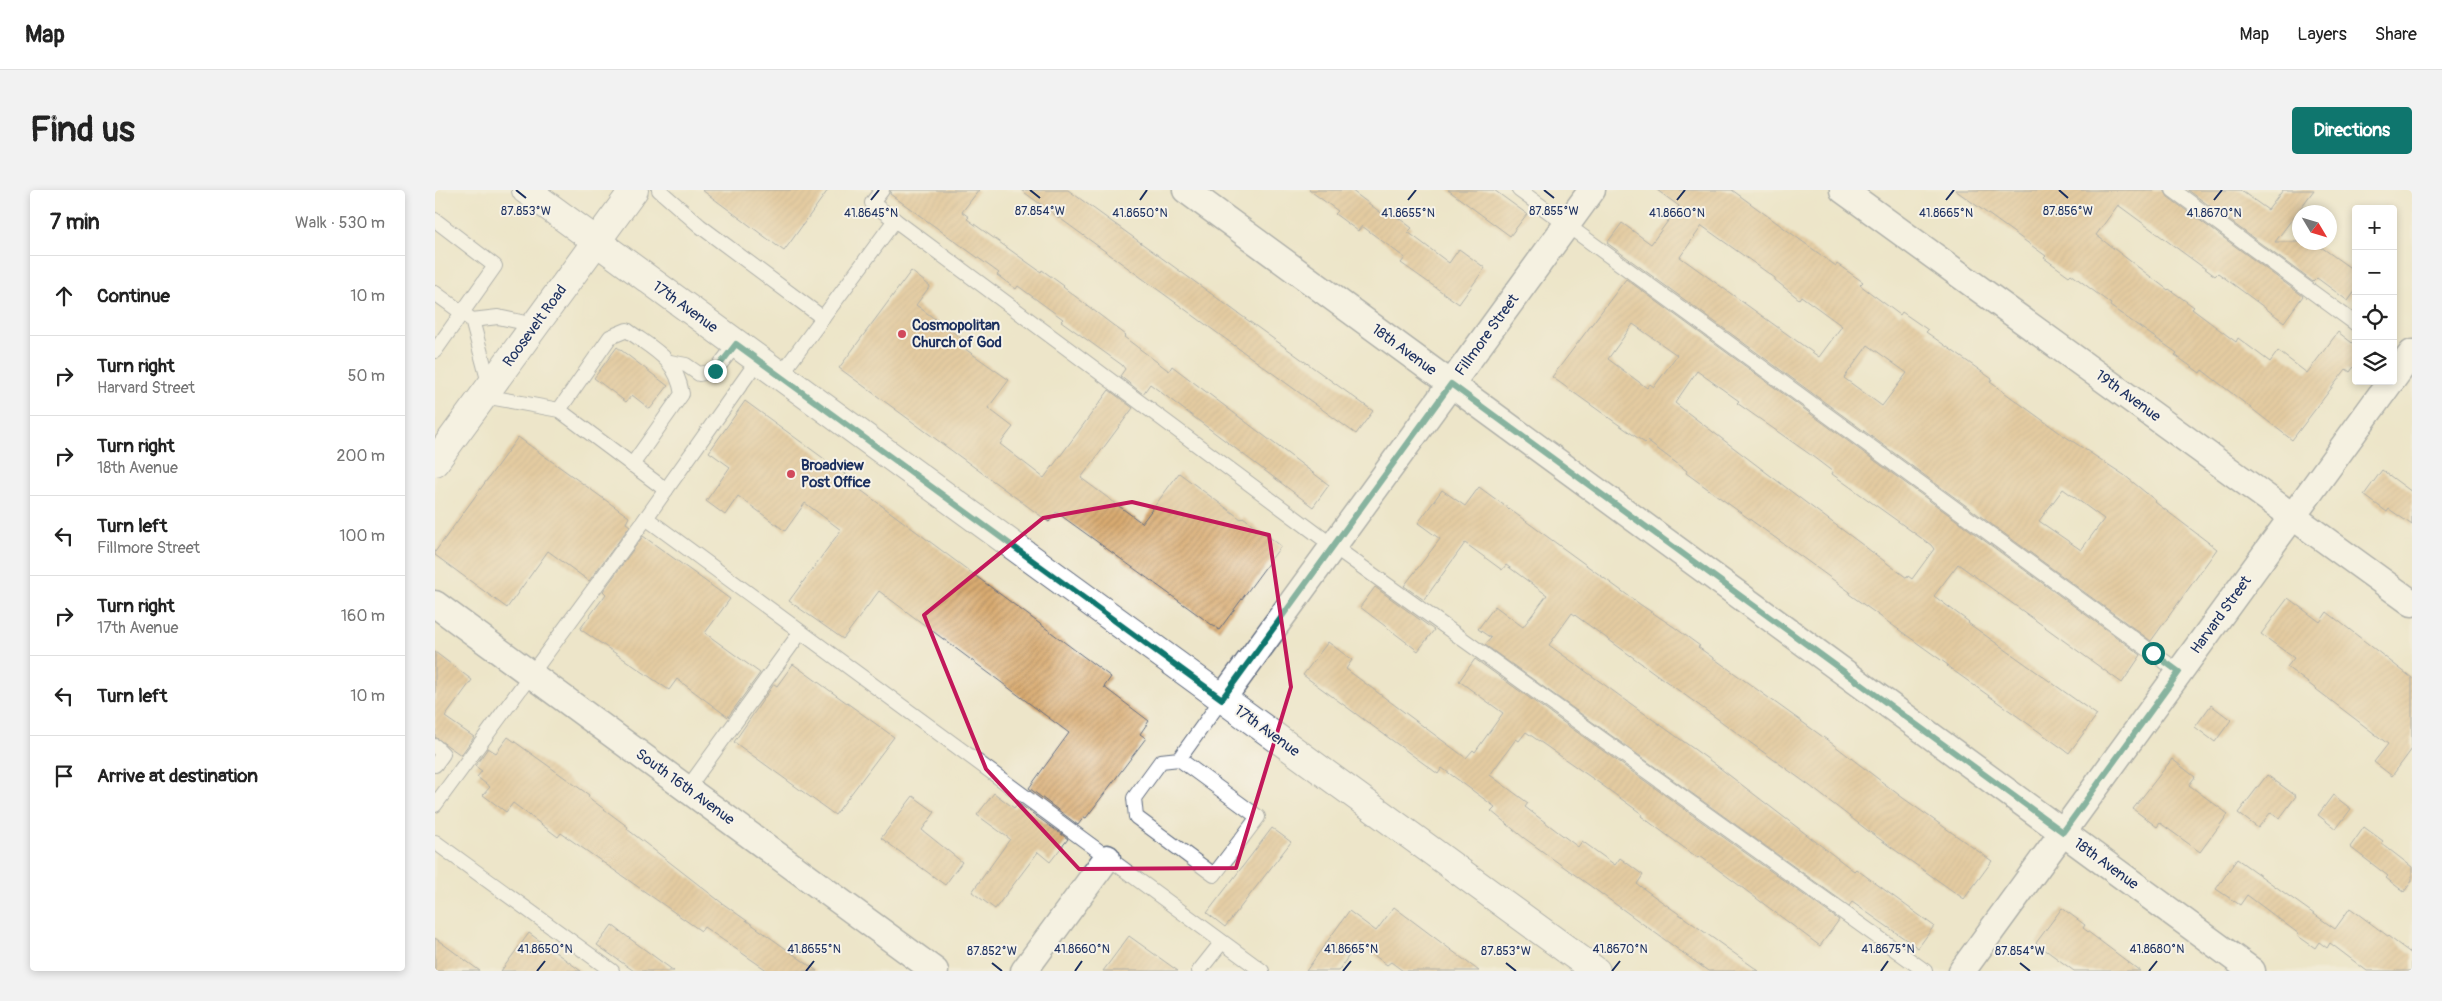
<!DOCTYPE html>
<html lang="en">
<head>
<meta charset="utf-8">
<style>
	:root { --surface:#fff; --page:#f2f2f2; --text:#222; --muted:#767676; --line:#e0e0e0; --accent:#0f766e }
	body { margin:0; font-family:Pangolin,sans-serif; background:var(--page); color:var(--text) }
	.controls { position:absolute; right:15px; top:15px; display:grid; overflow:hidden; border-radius:5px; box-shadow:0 2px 8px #0003 }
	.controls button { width:45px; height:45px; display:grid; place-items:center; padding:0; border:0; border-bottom:1px solid var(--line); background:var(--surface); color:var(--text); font:25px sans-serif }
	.compass { position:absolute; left:1857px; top:15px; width:45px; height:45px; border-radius:50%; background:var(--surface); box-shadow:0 2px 8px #0003; rotate:128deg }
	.stop { position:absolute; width:15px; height:15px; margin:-11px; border:4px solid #0f766e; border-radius:50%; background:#fff }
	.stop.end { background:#0f766e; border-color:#fff; box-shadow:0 1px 5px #0008 }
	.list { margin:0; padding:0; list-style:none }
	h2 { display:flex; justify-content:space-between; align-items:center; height:65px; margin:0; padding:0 20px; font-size:21px }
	h2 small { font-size:16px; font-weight:400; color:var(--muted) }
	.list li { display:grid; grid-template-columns:32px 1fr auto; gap:15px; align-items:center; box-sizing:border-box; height:80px; padding:0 20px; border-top:1px solid var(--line) }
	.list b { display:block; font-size:19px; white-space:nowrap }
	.list p { margin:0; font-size:16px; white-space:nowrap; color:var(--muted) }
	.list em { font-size:16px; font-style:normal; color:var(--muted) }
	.icon { flex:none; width:28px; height:28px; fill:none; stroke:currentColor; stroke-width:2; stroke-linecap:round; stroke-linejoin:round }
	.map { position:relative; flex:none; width:1977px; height:781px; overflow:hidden; border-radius:5px }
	header { display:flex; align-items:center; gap:30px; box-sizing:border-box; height:70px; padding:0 25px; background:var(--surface); border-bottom:1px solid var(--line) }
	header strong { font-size:24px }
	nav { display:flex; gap:28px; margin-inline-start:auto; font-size:18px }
	.intro { display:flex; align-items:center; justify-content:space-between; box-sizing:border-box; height:120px; padding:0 30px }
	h1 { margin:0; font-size:35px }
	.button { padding:12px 22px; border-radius:5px; background:var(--accent); color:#fff; font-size:18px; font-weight:700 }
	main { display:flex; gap:30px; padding:0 30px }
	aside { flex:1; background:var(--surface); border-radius:5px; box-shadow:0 2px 8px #0003 }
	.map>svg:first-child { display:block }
	.building { fill:url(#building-hatch); fill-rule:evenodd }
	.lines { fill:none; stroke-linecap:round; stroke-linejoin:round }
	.lane-casing { stroke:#646f83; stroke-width:16 }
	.street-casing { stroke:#646f83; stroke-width:29 }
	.secondary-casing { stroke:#646f83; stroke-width:30 }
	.lane { stroke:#fff; stroke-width:14 }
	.street { stroke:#fff; stroke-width:26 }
	.secondary { stroke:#fff; stroke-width:28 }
	.route { stroke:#0f766e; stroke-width:6 }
	.marked { fill:none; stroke:#c2185b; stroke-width:4; stroke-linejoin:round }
	.ticks { fill:none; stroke:#1b2f5e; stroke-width:2 }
	.poi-dot { fill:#d1495b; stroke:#f7f3e8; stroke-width:2 }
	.labels { text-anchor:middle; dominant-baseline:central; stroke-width:4; stroke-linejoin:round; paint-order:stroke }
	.street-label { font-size:15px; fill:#1b2f5e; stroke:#f7f3e8 }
	.poi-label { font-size:15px; font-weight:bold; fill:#1b2f5e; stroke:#f7f3e8; text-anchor:start }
	.ticks-label { font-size:12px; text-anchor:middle; fill:#1b2f5e; stroke:#f7f3e8; stroke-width:4; stroke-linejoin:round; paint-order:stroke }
</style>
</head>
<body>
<header>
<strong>Map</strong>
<nav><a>Map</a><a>Layers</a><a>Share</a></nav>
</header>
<div class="intro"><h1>Find us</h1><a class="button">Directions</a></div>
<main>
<aside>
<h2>7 min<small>Walk · 530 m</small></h2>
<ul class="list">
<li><svg class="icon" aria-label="ahead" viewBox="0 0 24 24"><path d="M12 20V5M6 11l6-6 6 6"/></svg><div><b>Continue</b></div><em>10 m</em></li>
<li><svg class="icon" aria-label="right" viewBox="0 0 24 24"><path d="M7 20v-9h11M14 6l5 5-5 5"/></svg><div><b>Turn right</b><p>Harvard Street</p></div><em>50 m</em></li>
<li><svg class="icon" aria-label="right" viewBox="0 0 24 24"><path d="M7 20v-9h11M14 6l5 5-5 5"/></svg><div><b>Turn right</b><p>18th Avenue</p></div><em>200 m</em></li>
<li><svg class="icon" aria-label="left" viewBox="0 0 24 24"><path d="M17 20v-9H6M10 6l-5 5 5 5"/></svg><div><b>Turn left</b><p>Fillmore Street</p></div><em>100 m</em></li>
<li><svg class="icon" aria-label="right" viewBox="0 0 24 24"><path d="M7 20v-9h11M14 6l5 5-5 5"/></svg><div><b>Turn right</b><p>17th Avenue</p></div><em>160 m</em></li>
<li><svg class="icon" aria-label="left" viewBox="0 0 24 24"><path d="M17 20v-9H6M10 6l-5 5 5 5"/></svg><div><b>Turn left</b></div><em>10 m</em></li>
<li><svg class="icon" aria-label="arrive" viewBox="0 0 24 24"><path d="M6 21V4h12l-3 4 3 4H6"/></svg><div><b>Arrive at destination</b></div></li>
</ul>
</aside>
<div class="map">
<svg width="1977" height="781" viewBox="0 0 1977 781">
	<defs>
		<pattern id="building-hatch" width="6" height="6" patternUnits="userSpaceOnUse" patternTransform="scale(1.25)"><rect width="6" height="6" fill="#d9ab71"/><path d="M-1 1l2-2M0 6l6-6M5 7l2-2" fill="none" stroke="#af8c60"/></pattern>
	</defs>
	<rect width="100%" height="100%" fill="#f7f3e8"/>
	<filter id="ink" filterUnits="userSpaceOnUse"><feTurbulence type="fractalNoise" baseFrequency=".02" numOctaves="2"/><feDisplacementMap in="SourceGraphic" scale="10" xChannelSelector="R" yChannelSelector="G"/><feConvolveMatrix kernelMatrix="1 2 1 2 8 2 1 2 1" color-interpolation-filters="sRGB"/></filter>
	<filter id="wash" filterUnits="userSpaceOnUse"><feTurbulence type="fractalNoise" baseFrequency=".0096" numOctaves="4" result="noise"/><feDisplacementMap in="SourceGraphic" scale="20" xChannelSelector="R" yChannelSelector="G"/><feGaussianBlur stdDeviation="1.12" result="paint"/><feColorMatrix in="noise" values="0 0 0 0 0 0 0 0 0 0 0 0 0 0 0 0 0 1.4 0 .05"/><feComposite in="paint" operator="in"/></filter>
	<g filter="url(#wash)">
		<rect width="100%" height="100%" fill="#ede5c9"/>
		<g id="blocks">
			<g class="building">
				<path d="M267 0H393L349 61Z"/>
				<path d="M456 0H544L527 22 534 27 532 29 606 82 607 80 629 96 628 97 691 145 689 147 734 181 737 176 894 295 878 317 715 194 708 204 685 186 690 179 687 175 626 131 628 129 583 96 581 99 562 85 564 83 455 4Z"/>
				<path d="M586 0H633L938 221 921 244Z"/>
				<path d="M874 0H916L949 25 953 20 977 38 973 42 1014 73 1024 59 1050 78 1024 114 966 73 970 68 927 36 923 41 900 24 903 21Z"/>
				<path d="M1013 0H1059L1092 24 1075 46Z"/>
				<path d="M1222 0H1297L1401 76 1402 74 1428 92 1425 95 1465 125 1467 122 1493 140 1491 142 1557 189 1555 192 1628 245 1689 285 1721 311 1720 312 1782 359 1716 451 1172 53 1187 33 1216 54 1244 16ZM1267 36 1340 88V90L1364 109 1366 106 1407 136 1384 167 1245 67ZM1433 155 1472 183 1447 216 1409 188ZM1628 299 1669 329 1646 360 1604 331Z"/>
				<path d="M1520 0H1729L1733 7 1868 106 1849 132 1783 83 1780 86 1683 15 1661 45 1733 100 1734 99 1759 117 1757 119 1801 152 1803 148 1835 172 1843 161 1872 183 1903 142 1921 156V174L1915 182 1911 179 1857 250 1767 180 1765 183 1740 165 1742 163 1675 116 1676 114 1636 84 1634 86 1609 68 1611 66Z"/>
				<path d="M1753 0H1805L1833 20 1848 0H1879L1840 52H1879L1921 82V100L1913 111 1882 88 1878 92Z"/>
				<path d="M476 81 495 96 481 115 530 151 526 156 574 190 553 218 578 237 565 254 609 288 674 200 698 218 646 288 707 333 744 283 806 329 808 327 846 356 784 440 621 322 614 332 404 178Z"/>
				<path d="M1191 89 1706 465 1687 493 1523 374 1499 406 1534 432 1533 433 1662 525 1634 563 1512 476 1513 475 1414 404 1415 402 1251 283 1252 281 1212 251 1210 253 1177 230 1117 187ZM1198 134 1242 165 1219 197 1215 194 1212 198 1173 169ZM1262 181 1304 211 1302 213 1373 263 1398 282 1397 284 1496 355 1499 359 1477 389 1473 386 1472 388 1370 312 1240 213Z"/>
				<path d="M182 157 233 196 215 219 197 205 191 212 159 188Z"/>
				<path d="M310 211 421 292 419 295 676 487 669 497 714 531 705 544 711 548 651 628 649 627 643 635 594 598 634 543 444 401 408 449 354 411 406 340 370 313 350 341 303 306 290 325 271 311 295 277 274 262Z"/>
				<path d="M83 247 194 327 191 333 195 336 154 391 113 361 72 418 0 365V362Z"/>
				<path d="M1947 280 1977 302V335L1954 319 1952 322 1929 305Z"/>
				<path d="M1044 297 1206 415 1239 437 1265 456 1263 457 1395 552 1468 608 1557 671 1529 709 1432 640 1375 596 1137 423 1114 455 1277 572 1419 681 1421 679 1499 736 1483 758 1417 712 1414 716 1050 455 1056 448 1043 439 1060 416 1088 437 1112 405 1071 375 1067 380 1030 353 989 410 969 396 1005 349 983 333 1007 300 1030 316Z"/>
				<path d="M208 346 295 409 270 443 325 483 293 527 242 489 234 500 145 439 171 404 168 401Z"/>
				<path d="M940 397 999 440 983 461 925 417Z"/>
				<path d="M1853 408 1885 432 1892 422 1977 488V559L1957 586 1939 572 1953 554 1852 477 1859 468 1826 444Z"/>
				<path d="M893 452 917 470 911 479 1031 568 1038 560 1040 562 1068 523 1024 491 1040 469 1404 730 1385 756 1265 666 1263 668 1206 626 1207 624 1167 595 1091 542 1084 551 1081 549 1055 585 1093 613 1090 617 1143 657 1147 651 1180 675 1185 668 1208 685 1202 694 1324 781H1273L1089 648 1056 621 1060 617 1007 578 1003 584 868 485Z"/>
				<path d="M0 462 37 490 10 527 39 547 26 565 0 547Z"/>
				<path d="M358 474 459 547 400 625 299 552 339 494 342 496Z"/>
				<path d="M1776 515 1796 530 1780 552 1760 537Z"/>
				<path d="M73 547 154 605 153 607 193 637 192 639 287 713 382 781H333L269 737 266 741 126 643 123 647 78 613 71 622 48 605 55 597 42 587 47 581 40 576 53 558 61 563Z"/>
				<path d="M1737 569 1760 587 1754 595 1793 624 1765 662 1725 633 1722 637 1698 619Z"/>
				<path d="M1832 585 1861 606 1845 628 1836 622 1823 638 1803 623Z"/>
				<path d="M559 603 579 618 583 613 633 649 615 672 603 662 560 719 537 702 575 649 542 625Z"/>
				<path d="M1898 605 1916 619 1901 639 1883 625Z"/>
				<path d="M478 606 500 622 487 640 527 672 510 695 446 648Z"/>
				<path d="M1929 637 1948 651 1946 653 1977 677V691L1969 702 1951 688 1953 686 1915 657Z"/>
				<path d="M837 638 856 652 790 737 772 723Z"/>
				<path d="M1802 669 1900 739 1915 718 1977 764V781H1932L1895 753 1892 758 1884 752 1880 758 1863 746 1864 744 1812 705 1805 715 1781 699Z"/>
				<path d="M959 717 1044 781H968L956 772 952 775 923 753 903 781H871L914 721 941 741Z"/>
				<path d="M1627 718 1650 735 1648 738 1705 781H1639L1601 753Z"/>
				<path d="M177 735 194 748 239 781H199L162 755Z"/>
				<path d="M94 743 146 781H66Z"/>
				<path d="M694 746 743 781H668Z"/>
				<path d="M0 748 45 781H0Z"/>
			</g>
		</g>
	</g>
	<g filter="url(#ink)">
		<use href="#blocks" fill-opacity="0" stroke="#646f83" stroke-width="1"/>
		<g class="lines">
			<defs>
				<g id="lane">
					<path d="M224 0 265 36 388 128"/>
					<path d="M447 0 437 13 898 356 1490 781"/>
					<path d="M1084 0 1744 482"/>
					<path d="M1738 0 1921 134"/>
					<path d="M0 30 60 76 0 161"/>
					<path d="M0 103 37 130 63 127 100 135"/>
					<path d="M37 130 55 197"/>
					<path d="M235 172 251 175 264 184 280 181 301 154"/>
					<path d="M345 186 460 30"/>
					<path d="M49 206 124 220 231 300"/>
					<path d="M124 220 175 147 192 140C219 160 241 168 247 204L197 275"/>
					<path d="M211 328 827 781"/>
					<path d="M0 556 8 564 0 575"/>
					<path d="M744 569 823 627 779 685 701 627 699 608 726 571 744 569 787 509"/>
					<path d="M252 599 365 443"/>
					<path d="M0 615 211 328 323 170"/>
					<path d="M0 652 177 781"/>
					<path d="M764 781 787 752"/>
				</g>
				<g id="street">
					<path d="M751 0 1817 781"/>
					<path d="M1408 0 1977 413"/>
					<path d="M1958 189 1977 163"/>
					<path d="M0 414 500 781"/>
					<path d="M787 509 1157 0"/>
					<path d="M589 781 672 668"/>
					<path d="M1527 781 1956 191"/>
				</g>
				<g id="secondary">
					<path d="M91 0 1161 781"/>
					<path d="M0 272 199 0"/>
				</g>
			</defs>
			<use href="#lane" class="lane-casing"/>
			<use href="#street" class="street-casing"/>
			<use href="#secondary" class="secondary-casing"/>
			<use href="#lane" class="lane"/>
			<use href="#street" class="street"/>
			<use href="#secondary" class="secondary"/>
		</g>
	</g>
	<g class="lines" filter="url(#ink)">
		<path class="route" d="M280 181 301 154 787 509 1016 194 1628 642 1744 482 1718 463"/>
	</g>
	<path d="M0 0H1977V781H0ZM697 312 834 345 856 497 801 678 644 679 551 579 489 425 608 328Z" fill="#ede5c9" fill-opacity=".55" fill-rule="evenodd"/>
	<path class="marked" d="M697 312 834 345 856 497 801 678 644 679 551 579 489 425 608 328Z"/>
	<path class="ticks" d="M81 0 91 8M595 0 605 8M1109 0 1119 8M1624 0 1633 8M436 10 444 0M705 10 712 0M973 10 981 0M1242 10 1250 0M1511 10 1519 0M1779 10 1787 0M557 773 567 781M1071 773 1081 781M1585 773 1595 781M102 781 110 771M371 781 379 771M640 781 647 771M908 781 916 771M1177 781 1185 771M1446 781 1453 771M1714 781 1722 771"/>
	<g class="poi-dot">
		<circle cx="467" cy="144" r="5"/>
		<circle cx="356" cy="284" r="5"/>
	</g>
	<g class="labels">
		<g class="street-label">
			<text transform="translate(250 117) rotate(36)">17th Avenue</text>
			<text transform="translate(100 136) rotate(-54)">Roosevelt Road</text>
			<text transform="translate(1052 145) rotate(-54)">Fillmore Street</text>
			<text transform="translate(969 160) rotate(36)">18th Avenue</text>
			<text transform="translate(1693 206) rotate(36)">19th Avenue</text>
			<text transform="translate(1786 425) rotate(-54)">Harvard Street</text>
			<text transform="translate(832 541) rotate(36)">17th Avenue</text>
			<text transform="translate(250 597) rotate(36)">South 16th Avenue</text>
			<text transform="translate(1671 674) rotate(36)">18th Avenue</text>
		</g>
		<g class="poi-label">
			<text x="477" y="135">Cosmopolitan<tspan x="477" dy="17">Church of God</tspan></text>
			<text x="366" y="275">Broadview<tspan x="366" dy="17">Post Office</tspan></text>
		</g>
	</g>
	<g class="ticks-label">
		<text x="91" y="25">87.853°W</text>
		<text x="605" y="25">87.854°W</text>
		<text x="1119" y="25">87.855°W</text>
		<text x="1633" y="25">87.856°W</text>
		<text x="436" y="27">41.8645°N</text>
		<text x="705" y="27">41.8650°N</text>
		<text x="1242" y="27">41.8660°N</text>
		<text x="1511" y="27">41.8665°N</text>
		<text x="973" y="27">41.8655°N</text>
		<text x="1779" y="27">41.8670°N</text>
		<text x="110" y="763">41.8650°N</text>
		<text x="379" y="763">41.8655°N</text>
		<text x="647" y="763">41.8660°N</text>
		<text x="916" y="763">41.8665°N</text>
		<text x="1185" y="763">41.8670°N</text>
		<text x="1453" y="763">41.8675°N</text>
		<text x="1722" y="763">41.8680°N</text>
		<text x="557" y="765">87.852°W</text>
		<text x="1071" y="765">87.853°W</text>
		<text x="1585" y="765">87.854°W</text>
	</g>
</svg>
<div class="controls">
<button>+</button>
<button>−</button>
<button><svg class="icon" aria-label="locate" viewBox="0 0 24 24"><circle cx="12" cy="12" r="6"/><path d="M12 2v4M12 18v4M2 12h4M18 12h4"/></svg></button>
<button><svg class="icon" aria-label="layers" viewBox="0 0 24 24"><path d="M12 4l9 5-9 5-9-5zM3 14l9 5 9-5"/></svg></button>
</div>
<svg class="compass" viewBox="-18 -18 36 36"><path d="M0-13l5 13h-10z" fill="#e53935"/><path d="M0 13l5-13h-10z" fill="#767676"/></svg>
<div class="stop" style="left:1718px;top:463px"></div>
<div class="stop end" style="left:280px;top:181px"></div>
</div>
</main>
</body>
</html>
